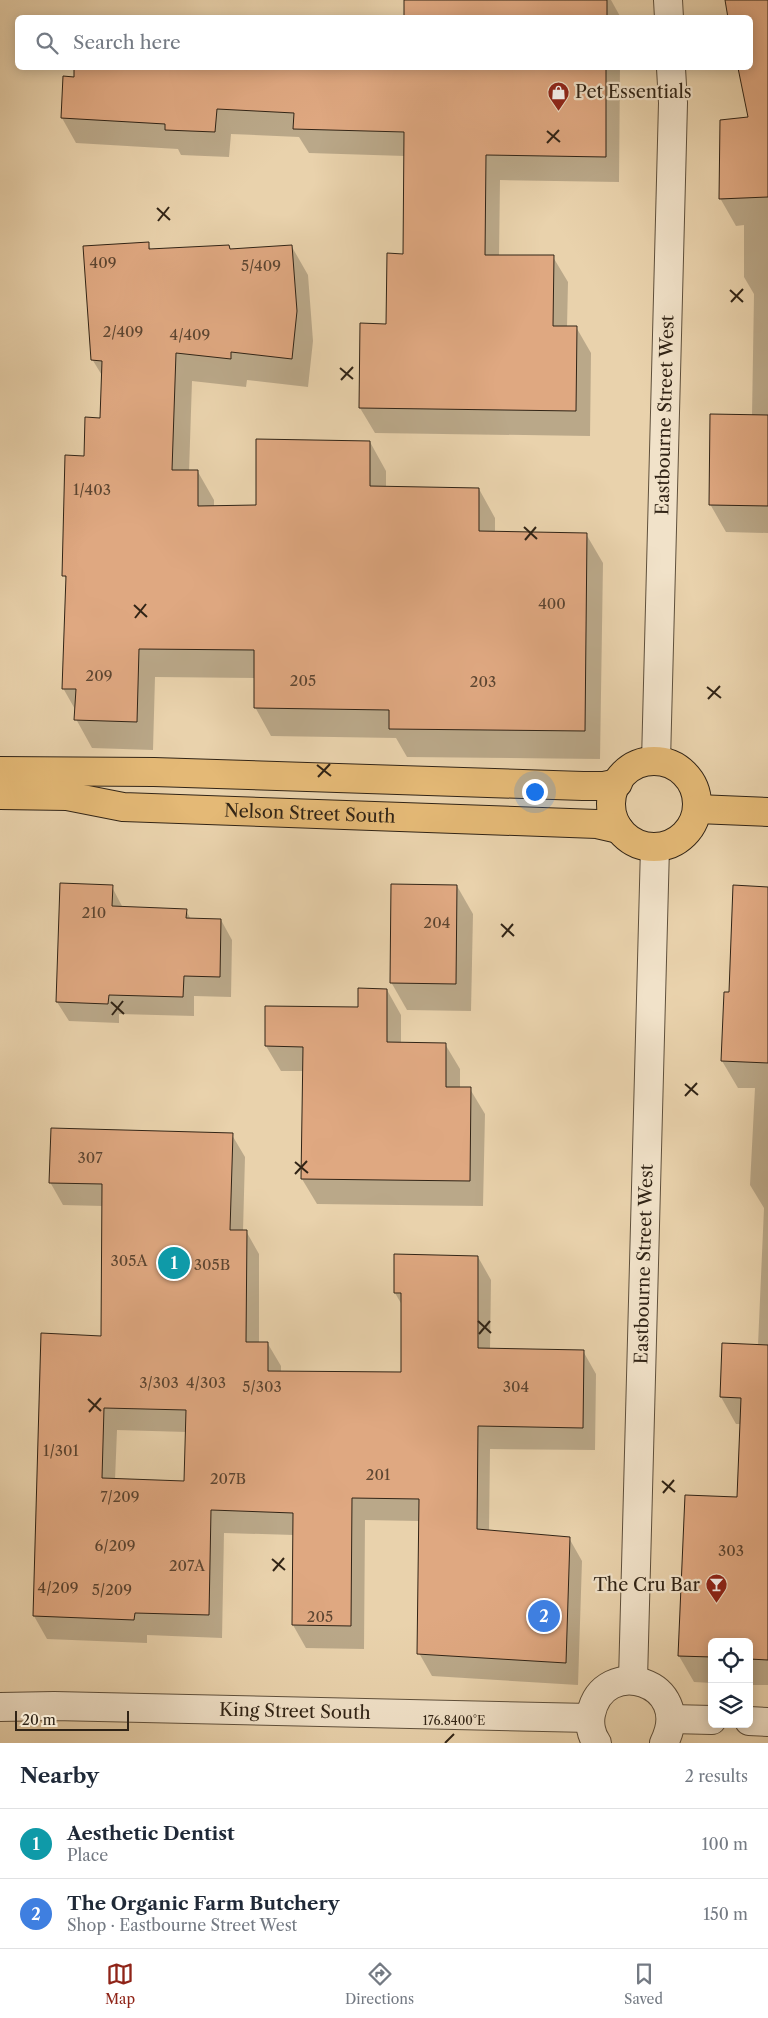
<!DOCTYPE html>
<html lang="en">
<head>
<meta charset="utf-8">
<style>
	:root { --surface:#fff; --page:#f6f6f7; --text:#1f2937; --muted:#747a83; --line:#e0e1e3; --accent:#8f2418 }
	body { margin:0; font-family:"Libre Caslon Text",serif; background:var(--page); color:var(--text) }
	.controls { position:absolute; right:15px; bottom:15px; display:grid; overflow:hidden; border-radius:8px; box-shadow:0 2px 12px #0003 }
	.controls button { width:45px; height:45px; display:grid; place-items:center; padding:0; border:0; border-bottom:1px solid var(--line); background:var(--surface); color:var(--text); font:25px sans-serif }
	.scale { position:absolute; left:15px; bottom:12px; width:114px; box-sizing:border-box; padding-left:5px; border:2px solid #312416; border-top:0; font-size:14px; line-height:18px; white-space:nowrap; color:#312416; -webkit-text-stroke:4px #f1e2c9; paint-order:stroke }
	.you { position:absolute; left:534px; top:791px; width:18px; height:18px; margin:-12px; border:4px solid #fff; border-radius:50%; background:#1a73e8; box-shadow:0 0 0 8px #1a73e833 }
	.badge { display:grid; place-items:center; width:32px; height:32px; border-radius:50%; background:var(--accent); color:#fff; font-size:16px; font-weight:700 }
	.pin { position:absolute; translate:-50% -50%; border:2px solid #fff; box-shadow:0 1px 5px #0006 }
	.list { margin:0; padding:0; list-style:none }
	h2 { display:flex; justify-content:space-between; align-items:center; height:65px; margin:0; padding:0 20px; font-size:21px }
	h2 small { font-size:16px; font-weight:400; color:var(--muted) }
	.list li { display:grid; grid-template-columns:32px 1fr auto; gap:15px; align-items:center; box-sizing:border-box; height:70px; padding:0 20px; border-top:1px solid var(--line) }
	.list b { display:block; font-size:19px; white-space:nowrap }
	.list p { margin:0; font-size:16px; white-space:nowrap; color:var(--muted) }
	.list em { font-size:16px; font-style:normal; color:var(--muted) }
	.icon { flex:none; width:28px; height:28px; fill:none; stroke:currentColor; stroke-width:2; stroke-linecap:round; stroke-linejoin:round }
	.map { position:relative; flex:none; width:768px; height:1743px; overflow:hidden }
	.search { position:absolute; background:var(--surface); box-shadow:0 2px 12px #0003; left:15px; right:15px; top:15px; height:55px; display:flex; align-items:center; gap:12px; box-sizing:border-box; padding:0 18px; border-radius:8px; color:var(--muted); font-size:19px }
	.sheet { height:205px; background:var(--surface) }
	nav { display:flex; justify-content:space-around; align-items:center; box-sizing:border-box; height:70px; border-top:1px solid var(--line); background:var(--surface); font-size:14px; color:var(--muted) }
	nav a { display:grid; justify-items:center; gap:2px }
	nav .on { color:var(--accent) }
	.map>svg:first-child { display:block }
	.shadow { fill:#0003; fill-rule:evenodd }
	.building { fill:#dfa881; stroke:#312416; fill-rule:evenodd }
	.lines { fill:none; stroke-linecap:round; stroke-linejoin:round }
	.minor-casing { stroke:#5f503c; stroke-width:30 }
	.major-casing { stroke:#312416; stroke-width:30 }
	.minor { stroke:#f1e2c9; stroke-width:28 }
	.major { stroke:#e4b976; stroke-width:28 }
	.ticks { fill:none; stroke:#312416; stroke-width:2 }
	.labels { text-anchor:middle; dominant-baseline:central; stroke-width:4.5; stroke-linejoin:round; paint-order:stroke }
	.number-label { font-size:15px; fill:#5c4531 }
	.poi-label { font-size:18px; fill:#312416; stroke:#f1e2c9; text-anchor:start }
	.street-label { font-size:18px; fill:#312416; stroke:#f1e2c9 }
	.ticks-label { font-size:12px; text-anchor:middle; fill:#312416; stroke:#f1e2c9; stroke-width:4.5; stroke-linejoin:round; paint-order:stroke }
</style>
</head>
<body>
<div class="map">
<svg width="768" height="1743" viewBox="0 0 768 1743">
	<rect width="100%" height="100%" fill="#e9d2ac"/>
	<filter id="stains"><feTurbulence type="fractalNoise" baseFrequency=".004" numOctaves="4"/><feColorMatrix values="0 0 0 0 .2 0 0 0 0 .09 0 0 0 0 .02 0 0 0 .5 -.17"/></filter>
	<radialGradient id="worn" r=".72"><stop offset=".6" stop-color="#630" stop-opacity="0"/><stop offset="1" stop-color="#630" stop-opacity=".3"/></radialGradient>
	<g class="shadow">
		<path d="M405 0H611L621 18H405Z"/>
		<path d="M729 0H768V533L726 532 710 504 752 416 754 294 744 277V225L736 226 720 198 749 118 739 68H750V18Z"/>
		<path d="M76 68H620L619 182 500 180 499 256 553 257 568 282 567 327H576L591 353 590 436 375 433 360 408 361 324 388 325 405 255V156L309 153 299 137 231 134 229 157 181 155 178 149 76 143 62 118 75 78Z"/>
		<path d="M148 244 152 251 229 246 231 251 292 247 308 275 313 341 308 387 247 380 246 387 192 381 189 472H198L214 500V507H257L370 442 386 471V488L479 489 495 518V532L586 534 603 563 600 759 407 757 396 738 271 736 255 707V678L155 677 153 750 92 748 76 719V711L63 688 67 581 64 575 85 457 101 419 103 377 92 359Z"/>
		<path d="M457 886 473 914 471 1011 407 1010 391 982Z"/>
		<path d="M112 887 123 908 186 910 191 920H221L232 940 231 997 194 996V1016L119 1014V1023L69 1021 57 1002Z"/>
		<path d="M768 888V1685H749V1642H712V1683L694 1682 679 1656 738 1499 741 1424H736L721 1397 758 1345 764 1208 750 1185 755 1088H738L722 1061 725 993 730 994Z"/>
		<path d="M387 990 401 1015V1043L445 1044 460 1069V1088L470 1089 485 1114 483 1206 317 1204 302 1179 304 1071H281L266 1046 359 1008Z"/>
		<path d="M232 1135 245 1157 243 1231H246L259 1254V1343L268 1344 281 1366V1372L402 1374V1305L395 1293 478 1257 491 1280 490 1349 583 1351 596 1374 595 1450 490 1449 489 1532 569 1538 582 1561 578 1685 432 1676 419 1653 420 1521 365 1520 364 1649 306 1648 293 1625 294 1535 224 1533 222 1638 147 1635V1643L47 1639 34 1616 102 1337 103 1206 63 1205 50 1182ZM117 1430 187 1432 185 1482 115 1480Z"/>
	</g>
	<g class="building">
		<rect x="404" y="0" width="203" height="18"/>
		<path d="M725 0H768V197L719 199 720 120 748 117 738 68H750V18H728Z"/>
		<path d="M74 68H606V157L486 155 485 255H554L553 326H577L576 411 359 408 360 323 386 324 387 253 403 254 404 132 293 129 294 113 217 109 215 132 165 130V124L61 118 63 76 74 77Z"/>
		<path d="M149 242V249L229 245 230 249 292 245 297 311 292 359 231 352V359L176 353 172 470H198V506L256 505V439L370 441V486L479 488V531L587 533 585 731 389 729V710L254 708V650L139 649 137 722 74 720 76 689H62L66 576H62L65 455 84 456 85 417 100 418 102 361 91 360 83 246Z"/>
		<path d="M710 414 768 415V506L709 505Z"/>
		<path d="M60 883 113 885 112 906 187 909 186 918 221 919 220 977 184 976 183 997 109 995 108 1004 56 1002Z"/>
		<path d="M391 884 457 885 456 984 390 983Z"/>
		<path d="M733 885 768 887V1063L721 1061 724 992H729Z"/>
		<path d="M358 988 387 989V1042L446 1043V1087H471L470 1181 301 1179 303 1047 265 1046V1006L358 1007Z"/>
		<path d="M51 1128 233 1133 230 1230H247L246 1342H268V1371L401 1372V1293H394V1254L478 1256V1348L584 1350 583 1428 478 1426 477 1529 570 1537 566 1663 417 1654 419 1499 352 1498 351 1626 292 1625 293 1513 211 1510 209 1615 135 1613 134 1620 33 1616 41 1333 101 1336 102 1184 49 1183ZM104 1408 186 1410 184 1481 102 1478Z"/>
		<path d="M722 1343 768 1345V1660L749 1659V1642H712V1657L678 1656 685 1495 737 1497 741 1398 720 1397Z"/>
	</g>
	<g class="lines">
		<defs>
			<g id="minor">
				<path d="M668 0 669 18"/>
				<path id="s1" d="M656 761 673 103 671 68"/>
				<path id="s2" d="M633 1680 655 847"/>
				<path id="s3" d="M0 1707 54 1706 590 1718"/>
				<path d="M671 1719 712 1720"/>
				<path d="M749 1721 768 1722"/>
				<path d="M597 1743C591 1735 589 1723 591 1714 603 1654 695 1682 664 1743"/>
			</g>
			<g id="major">
				<circle cx="654" cy="804" r="43"/>
				<path d="M0 771 154 772 583 786H604L618 783"/>
				<path id="s4" d="M0 795 67 796 123 807 597 824 619 829"/>
				<path d="M697 809 768 812"/>
			</g>
		</defs>
		<use href="#minor" class="minor-casing"/>
		<use href="#major" class="major-casing"/>
		<use href="#minor" class="minor"/>
		<use href="#major" class="major"/>
	</g>
	<path class="ticks" d="M547 131 560 142M547 143 559 130M157 208 170 220M158 221 169 207M730 290 743 302M731 302 743 289M340 368 353 379M341 380 353 367M524 527 537 539M525 540 536 527M134 605 147 617M135 618 146 604M707 687 721 698M708 699 720 686M317 765 331 776M318 777 330 764M501 924 514 936M502 937 513 924M111 1002 124 1014M112 1015 123 1001M685 1084 698 1095M685 1096 697 1083M295 1162 308 1173M295 1174 307 1161M478 1321 491 1333M479 1334 490 1321M88 1399 101 1411M89 1412 101 1398M662 1481 675 1492M663 1493 674 1480M272 1559 285 1570M273 1571 284 1558M445 1743 454 1734"/>
	<defs>
		<symbol id="shop-pin" viewBox="-11 -11 22 30"><path d="M0 17L-7.5 6A9.5 9.5 0 1 1 7.5 6Z" fill="#8f2418" stroke="#f1e2c9"/><path d="M-5-2.5h2.3a2.7 3.5 0 0 1 5.4 0H5L5.5 6h-11ZM-1.5-2.5h3a1.5 2.3 0 0 0-3 0Z" fill="#fff"/></symbol>
		<symbol id="bar-pin" viewBox="-11 -11 22 30"><path d="M0 17L-7.5 6A9.5 9.5 0 1 1 7.5 6Z" fill="#8f2418" stroke="#f1e2c9"/><path d="M-6-5H6L.8 .8V4.5H3.5V6h-7V4.5H-.8V.8Z" fill="#fff"/></symbol>
	</defs>
	<g fill-rule="evenodd">
		<use href="#shop-pin" x="546" y="80" width="25" height="34"/>
		<use href="#bar-pin" x="704" y="1572" width="25" height="34"/>
	</g>
	<g class="labels">
		<g class="number-label">
			<text x="103" y="262">409</text>
			<text x="261" y="265">5/409</text>
			<text x="123" y="331">2/409</text>
			<text x="190" y="334">4/409</text>
			<text x="92" y="489">1/403</text>
			<text x="552" y="603">400</text>
			<text x="99" y="675">209</text>
			<text x="303" y="680">205</text>
			<text x="483" y="681">203</text>
			<text x="94" y="912">210</text>
			<text x="437" y="922">204</text>
			<text x="90" y="1157">307</text>
			<text x="129" y="1260">305A</text>
			<text x="212" y="1264">305B</text>
			<text x="159" y="1382">3/303</text>
			<text x="206" y="1382">4/303</text>
			<text x="262" y="1386">5/303</text>
			<text x="516" y="1386">304</text>
			<text x="61" y="1450">1/301</text>
			<text x="378" y="1474">201</text>
			<text x="228" y="1478">207B</text>
			<text x="120" y="1496">7/209</text>
			<text x="115" y="1545">6/209</text>
			<text x="731" y="1550">303</text>
			<text x="187" y="1565">207A</text>
			<text x="58" y="1587">4/209</text>
			<text x="112" y="1589">5/209</text>
			<text x="320" y="1616">205</text>
		</g>
		<g class="poi-label">
			<text x="575" y="92">Pet Essentials</text>
			<text x="700" y="1585" text-anchor="end">The Cru Bar</text>
		</g>
		<g class="street-label">
			<text stroke="none"><textPath href="#s1" startOffset="346">Eastbourne Street West</textPath></text>
			<text stroke="none"><textPath href="#s4" startOffset="311">Nelson Street South</textPath></text>
			<text stroke="none"><textPath href="#s2" startOffset="416">Eastbourne Street West</textPath></text>
			<text stroke="none"><textPath href="#s3" startOffset="295">King Street South</textPath></text>
		</g>
	</g>
	<g class="ticks-label">
		<text x="454" y="1725">176.8400°E</text>
	</g>
	<rect width="100%" height="100%" filter="url(#stains)"/>
	<rect width="100%" height="100%" fill="url(#worn)"/>
</svg>
<div class="controls">
<button><svg class="icon" aria-label="locate" viewBox="0 0 24 24"><circle cx="12" cy="12" r="6"/><path d="M12 2v4M12 18v4M2 12h4M18 12h4"/></svg></button>
<button><svg class="icon" aria-label="layers" viewBox="0 0 24 24"><path d="M12 4l9 5-9 5-9-5zM3 14l9 5 9-5"/></svg></button>
</div>
<div class="scale">20 m</div>
<div class="you"></div>
<div class="pin badge" style="left:174px;top:1263px;background:#0f9aa8">1</div>
<div class="pin badge" style="left:544px;top:1616px;background:#3f7fe0">2</div>
<div class="search"><svg class="icon" aria-label="search" viewBox="0 0 24 24"><circle cx="10" cy="10" r="6"/><path d="M15 15l6 6"/></svg>Search here</div>
</div>
<section class="sheet">
<h2>Nearby<small>2 results</small></h2>
<ul class="list">
<li><span class="badge" style="background:#0f9aa8">1</span><div><b>Aesthetic Dentist</b><p>Place</p></div><em>100 m</em></li>
<li><span class="badge" style="background:#3f7fe0">2</span><div><b>The Organic Farm Butchery</b><p>Shop · Eastbourne Street West</p></div><em>150 m</em></li>
</ul>
</section>
<nav>
<a class="on"><svg class="icon" aria-label="map" viewBox="0 0 24 24"><path d="M3 6l6-2 6 2 6-2v14l-6 2-6-2-6 2zM9 4v14M15 6v14"/></svg>Map</a>
<a><svg class="icon" aria-label="directions" viewBox="0 0 24 24"><path d="M12 3l9 9-9 9-9-9zM9 14v-3h6M13 9l2 2-2 2"/></svg>Directions</a>
<a><svg class="icon" aria-label="saved" viewBox="0 0 24 24"><path d="M7 4h10v16l-5-4-5 4z"/></svg>Saved</a>
</nav>
</body>
</html>
